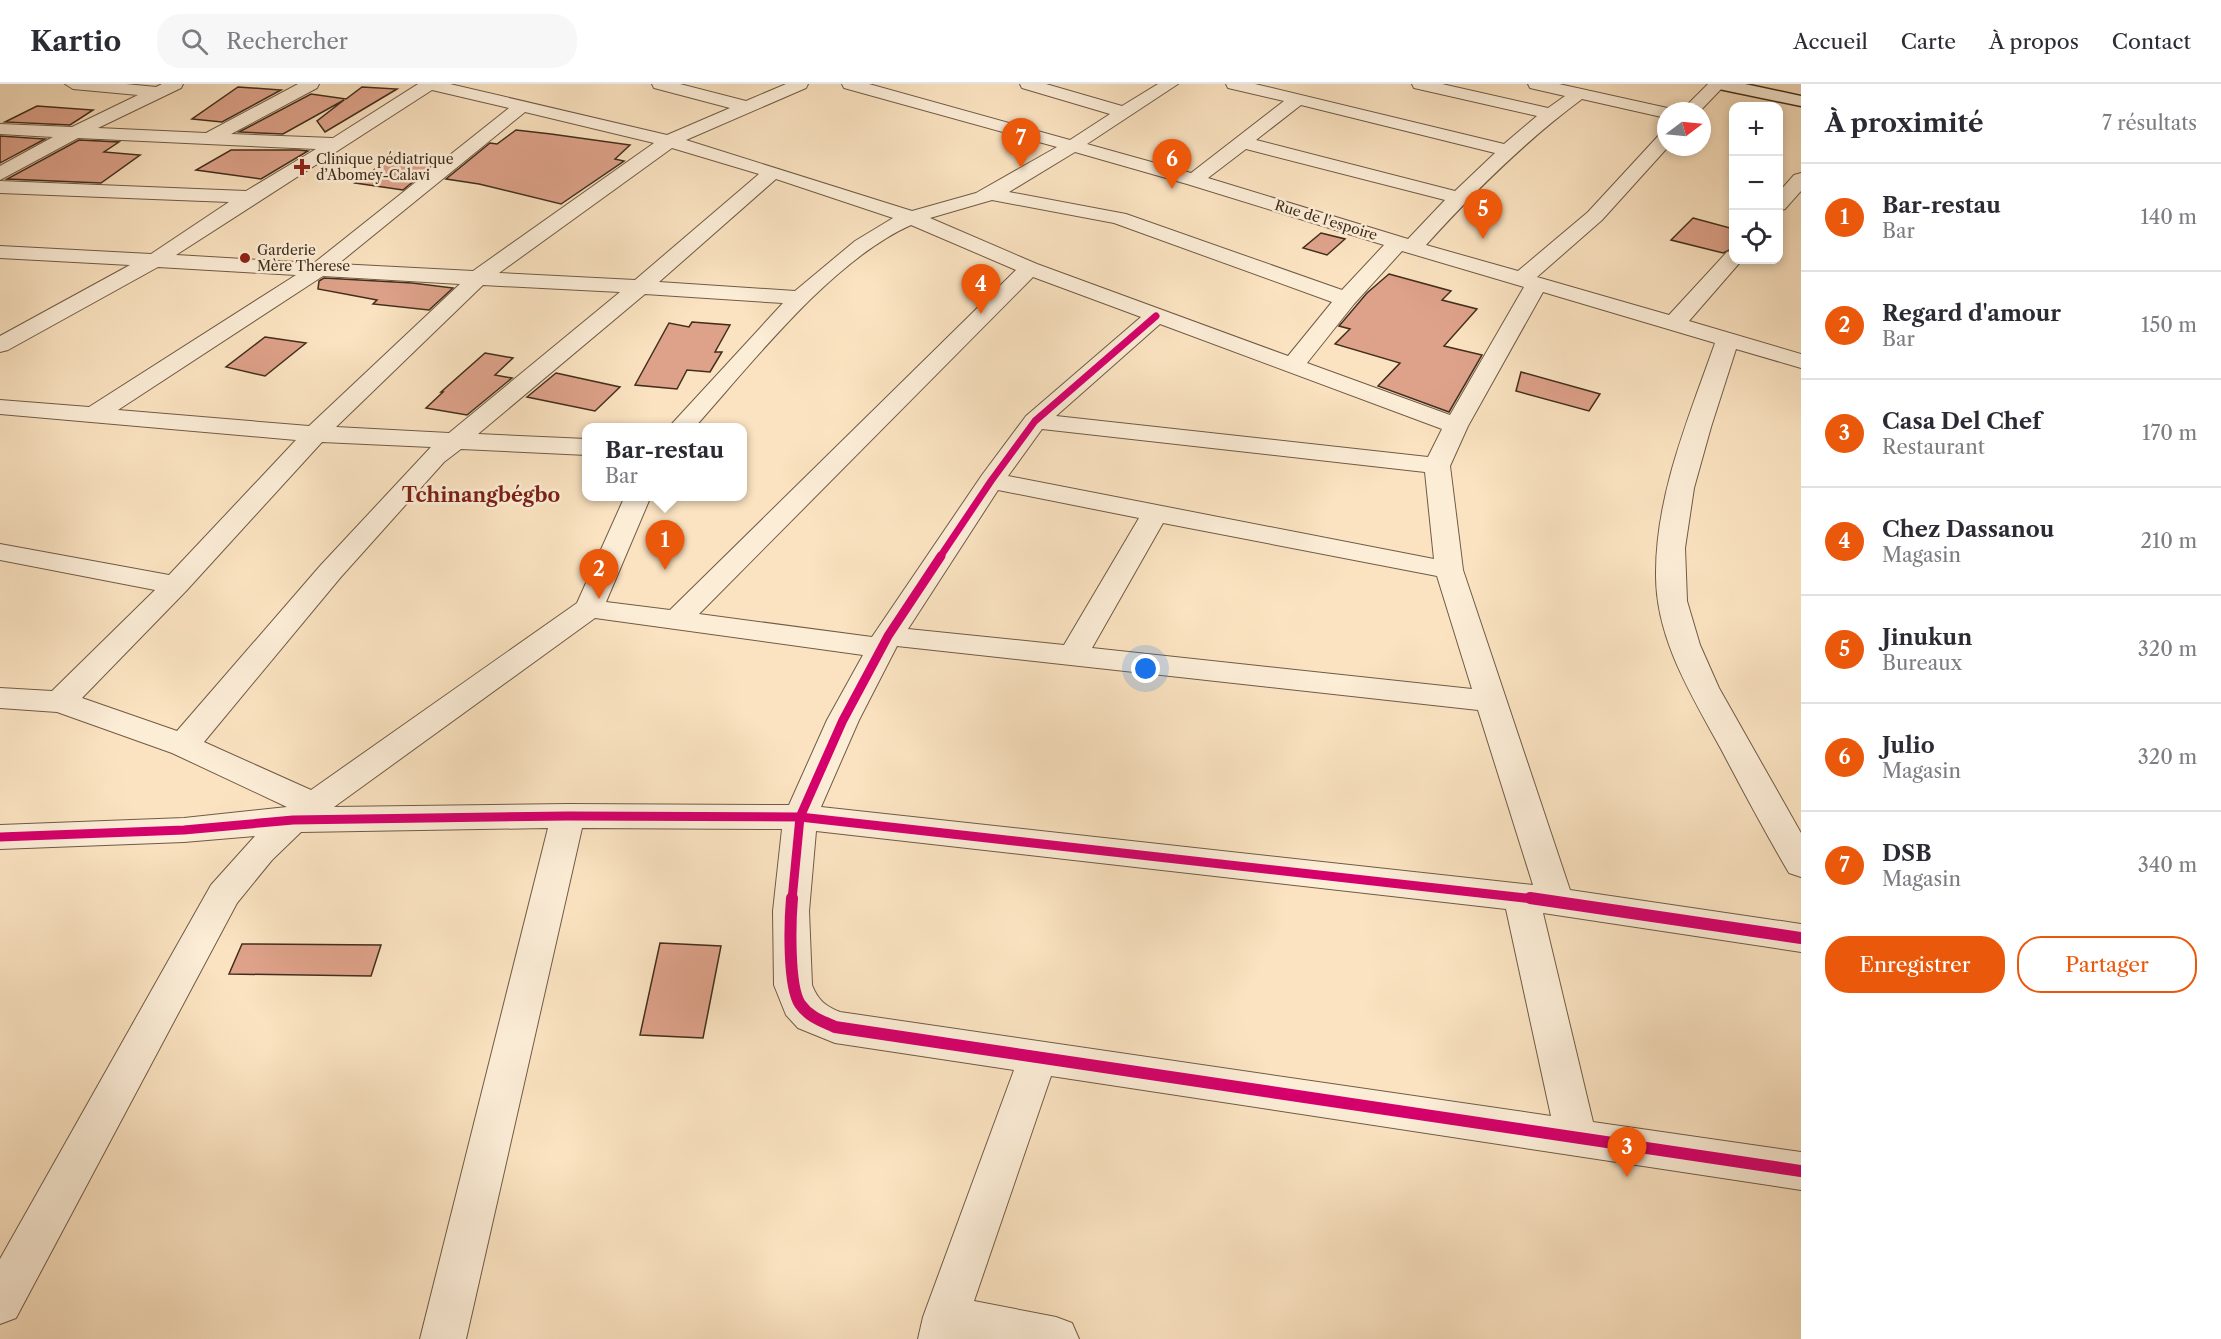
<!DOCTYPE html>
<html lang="fr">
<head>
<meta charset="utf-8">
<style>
	:root { --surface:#fff; --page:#f7f7f7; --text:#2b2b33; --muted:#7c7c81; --line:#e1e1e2; --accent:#ea580c }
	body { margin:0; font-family:"Libre Caslon Text",serif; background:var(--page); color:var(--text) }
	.controls { position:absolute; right:18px; top:18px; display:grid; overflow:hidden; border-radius:12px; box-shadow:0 3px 9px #0003 }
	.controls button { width:54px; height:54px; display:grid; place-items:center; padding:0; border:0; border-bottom:2px solid var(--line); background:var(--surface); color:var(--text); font:30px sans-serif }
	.compass { position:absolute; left:1657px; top:18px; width:54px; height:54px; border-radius:50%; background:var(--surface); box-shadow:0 3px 9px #0003; rotate:74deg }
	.you { position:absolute; left:1146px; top:585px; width:21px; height:21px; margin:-15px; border:4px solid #fff; border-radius:50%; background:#1a73e8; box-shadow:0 0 0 9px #1a73e833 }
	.badge { display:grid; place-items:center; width:39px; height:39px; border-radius:50%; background:var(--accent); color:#fff; font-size:20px; font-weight:700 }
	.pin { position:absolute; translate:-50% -50px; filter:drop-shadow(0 2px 3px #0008) }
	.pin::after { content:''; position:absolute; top:32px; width:21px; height:18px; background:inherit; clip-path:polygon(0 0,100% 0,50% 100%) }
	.popup { position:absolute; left:582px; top:339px; width:165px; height:78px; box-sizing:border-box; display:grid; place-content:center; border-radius:12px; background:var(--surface); filter:drop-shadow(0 2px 4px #0005); font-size:20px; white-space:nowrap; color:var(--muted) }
	.popup b { font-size:22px; color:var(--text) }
	.popup::after { content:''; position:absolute; left:50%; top:100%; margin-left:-12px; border:12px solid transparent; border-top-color:var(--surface) }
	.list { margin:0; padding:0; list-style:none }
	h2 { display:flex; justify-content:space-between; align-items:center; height:78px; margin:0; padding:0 24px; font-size:26px }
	h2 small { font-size:20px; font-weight:400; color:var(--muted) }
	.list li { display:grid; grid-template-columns:39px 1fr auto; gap:18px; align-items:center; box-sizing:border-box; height:108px; padding:0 24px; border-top:2px solid var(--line) }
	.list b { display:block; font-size:22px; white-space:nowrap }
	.list p { margin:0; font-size:20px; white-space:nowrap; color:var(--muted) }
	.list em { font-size:20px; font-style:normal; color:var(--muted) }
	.actions { display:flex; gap:12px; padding:18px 24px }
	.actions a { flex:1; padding:14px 0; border:2px solid var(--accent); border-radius:24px; text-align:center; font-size:21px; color:var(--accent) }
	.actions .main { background:var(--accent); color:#fff }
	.icon { flex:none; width:33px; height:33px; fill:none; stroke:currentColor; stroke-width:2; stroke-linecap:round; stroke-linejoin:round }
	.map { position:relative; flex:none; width:1801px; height:1255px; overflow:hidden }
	header { display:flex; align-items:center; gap:36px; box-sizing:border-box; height:84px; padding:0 30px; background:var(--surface); border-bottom:2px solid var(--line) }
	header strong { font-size:28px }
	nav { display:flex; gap:33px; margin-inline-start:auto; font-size:21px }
	.search { width:420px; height:54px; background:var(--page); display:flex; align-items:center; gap:15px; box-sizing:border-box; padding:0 21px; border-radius:24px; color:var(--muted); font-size:22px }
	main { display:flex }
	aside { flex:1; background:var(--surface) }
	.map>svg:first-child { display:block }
	.building { fill:#dea28a; stroke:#412e1c; stroke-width:1.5 }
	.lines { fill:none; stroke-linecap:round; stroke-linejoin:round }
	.minor-casing { stroke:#705b45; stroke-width:2 }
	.secondary-casing { stroke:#412e1c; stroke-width:3 }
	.minor { fill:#fcedd7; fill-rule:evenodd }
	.secondary { fill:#fcedd7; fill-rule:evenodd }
	.cycleway-far2-casing { stroke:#fcedd7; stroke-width:10 }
	.cycleway-far1-casing { stroke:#fcedd7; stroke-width:13 }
	.cycleway-casing { stroke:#fcedd7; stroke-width:16 }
	.cycleway-far2 { stroke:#d6006c; stroke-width:7 }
	.cycleway-far1 { stroke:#d6006c; stroke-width:9 }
	.cycleway { stroke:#d6006c; stroke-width:12 }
	.poi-dot { fill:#8f2418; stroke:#fcedd7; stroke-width:2 }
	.labels { text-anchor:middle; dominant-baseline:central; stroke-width:5; stroke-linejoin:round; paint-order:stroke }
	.far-poi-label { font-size:14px; fill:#412e1c; stroke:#fcedd7; text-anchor:start }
	.far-street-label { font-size:14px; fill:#412e1c; stroke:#fcedd7 }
	.quarter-label { font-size:20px; font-weight:bold; fill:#7a1f14; stroke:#fcedd7 }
</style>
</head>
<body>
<header>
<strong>Kartio</strong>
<div class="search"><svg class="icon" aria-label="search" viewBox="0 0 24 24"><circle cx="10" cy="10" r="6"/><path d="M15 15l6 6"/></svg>Rechercher</div>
<nav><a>Accueil</a><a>Carte</a><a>À propos</a><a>Contact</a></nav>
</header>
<main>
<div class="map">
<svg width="1801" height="1255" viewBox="0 0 1801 1255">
	<rect width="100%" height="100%" fill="#fbe3c1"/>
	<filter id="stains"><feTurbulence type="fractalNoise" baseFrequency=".00333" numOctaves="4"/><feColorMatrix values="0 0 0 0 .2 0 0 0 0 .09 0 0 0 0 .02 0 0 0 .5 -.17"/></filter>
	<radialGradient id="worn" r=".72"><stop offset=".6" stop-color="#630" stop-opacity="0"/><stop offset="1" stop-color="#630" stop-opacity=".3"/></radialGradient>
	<g class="building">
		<path d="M238 3 281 6 222 38 192 35Z"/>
		<path d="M362 3 397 5 325 48 317 37 344 16 283 50 239 48 311 10 346 15Z"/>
		<path d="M37 22 93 26 70 41 5 38Z"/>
		<path d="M516 46 551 50 630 61 615 75 624 77 561 120 479 100 446 95 490 59 497 60Z"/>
		<path d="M0 52 45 55 0 79Z"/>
		<path d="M79 56 119 58 104 68 140 71 101 99 7 95Z"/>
		<path d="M231 66H299L308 67 261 95 196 86Z"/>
		<path d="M395 71 437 78 403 106 355 99Z"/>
		<path d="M1693 134 1734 145V164L1723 169 1671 156Z"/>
		<path d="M1321 149 1345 155 1327 171 1303 164Z"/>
		<path d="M1389 190 1451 207 1442 216 1477 225 1444 262 1482 271 1449 328 1378 302 1400 279 1335 260 1350 245 1339 242 1367 209Z"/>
		<path d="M324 194 412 199 453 204 429 226 373 220 377 216 318 205 319 197Z"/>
		<path d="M692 238 730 241 715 268H722L710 288 687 286 677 305 635 301 669 239 689 243Z"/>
		<path d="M265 253 306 259 265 292 226 283Z"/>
		<path d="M485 269 513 274 495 291 512 294 467 331 426 324 443 308H441Z"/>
		<path d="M1521 288 1600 310 1589 327 1516 307Z"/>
		<path d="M556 289 620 303 595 327 527 313Z"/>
		<path d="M660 859 721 862 703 954 640 951Z"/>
		<path d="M242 860 381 861 371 892 229 890Z"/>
	</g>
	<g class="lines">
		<defs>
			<g id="minor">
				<path d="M65 0H126L156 3 162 0H183L181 4 98 44 206 49 298 0H319L317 4 231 50 333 54 418 0H450L667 51 730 24 654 4 652 0H680L746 17 786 0H808L806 4 686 56 912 127 976 109 1057 63 844 4 842 0H869L1070 56 1110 30 1022 4 1020 0H1046L1122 22 1158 0H1178L1087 60 1191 89 1284 17 1228 4 1226 0H1255L1504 60 1537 32 1414 4 1412 0H1442L1548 24 1565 12 1530 4 1528 0H1559L1672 25 1673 27H1666V34L1582 15C1524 58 1474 108 1426 161L1518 187 1588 128 1660 50 1666 49 1668 63 1602 136 1537 193 1669 231 1727 168 1734 166V176H1742L1689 237 1801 270V284L1736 265 1711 343 1694 404 1685 464 1687 517 1700 561 1719 604 1801 749V793L1789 789C1765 748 1743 707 1721 665 1692 612 1656 555 1656 492 1655 412 1689 333 1715 259L1543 208 1468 342 1450 382 1463 486 1570 806 1801 840V868L1543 829 1593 1038 1801 1068V1106L1051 992 974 1217 1056 1233 1072 1239 1079 1255H918L923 1233 1014 986 835 959 798 944 786 931 774 901 773 827 782 745 582 744 466 1255H420L548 744 301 748 272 776 237 819 16 1234 0 1240V1175L211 801 255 752 184 758 0 765V741L184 734 287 723 172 669 57 628 0 624V604L52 607 155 506 0 476V460L169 491 296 356 0 330V316L89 323 296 191 158 183 8 266 0 268V252L130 181 0 174V162L151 170 229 118 0 109V97L246 107 316 65 78 54 0 96V82L53 53 0 50V40L72 43 138 11 73 5ZM432 6 509 24 314 179 176 171ZM1301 21 1495 69 1455 107 1256 56ZM525 28 654 59 473 187 338 180ZM672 64 759 90 635 196 499 189ZM1246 65 1445 116 1408 155 1208 94ZM1075 68 1187 100 1384 161 1342 206 1126 130 1009 108ZM776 95 893 134 855 157 795 207 659 198ZM992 116 1114 139 1332 218 1288 272 1037 180 930 134ZM911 141 1016 186 670 526 606 518 651 412H625L577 519 311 706 204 658 340 494 444 378 461 365 587 371V355L478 350 645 210 783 219 668 344H694C753 278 831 177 911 141ZM1402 167 1524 203 1450 331 1307 279 1354 220ZM323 192 460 200 309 342 118 326ZM1033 193 1141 233 1026 332 982 391 872 553 699 530ZM483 201 620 208 449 349 336 343ZM1160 240 1442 345 1428 373 1056 332ZM1042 345 1425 388 1434 475 1008 392ZM322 358 431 363 320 482 177 647 82 614 186 507ZM998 406 1139 434 1064 561 908 545ZM1163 439 1437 492 1472 605 1092 564ZM595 534 863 571 827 636 789 721 568 720 334 723ZM897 562 1478 626 1533 801 821 723 859 636ZM816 747 1506 825 1551 1032 840 928C825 922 818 916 812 901L809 827Z"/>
				<path d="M1708 0H1726L1700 27H1681Z"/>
				<path d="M1801 89V107L1785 125 1778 127V109L1794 91Z"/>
			</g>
			<path id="secondary" d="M1711 0H1745L1801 12V22L1714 4Z"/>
		</defs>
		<use href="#minor" class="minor-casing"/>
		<use href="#secondary" class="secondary-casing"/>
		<use href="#minor" class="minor"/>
		<use href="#secondary" class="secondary"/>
		<defs>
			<path id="cycleway-far2" d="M940 473 991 397 1035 337 1156 232"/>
			<g id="cycleway-far1">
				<path d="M0 753 184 746 293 736 568 732 800 733 1543 816"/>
				<path d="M792 816 800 733 843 636 888 552 941 472"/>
			</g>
			<g id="cycleway">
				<path d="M792 814C790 837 788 902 800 920 809 933 822 937 835 943L1801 1087"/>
				<path d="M1530 814 1801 854"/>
			</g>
		</defs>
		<use href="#cycleway-far2" class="cycleway-far2-casing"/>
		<use href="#cycleway-far1" class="cycleway-far1-casing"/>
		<use href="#cycleway" class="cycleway-casing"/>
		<use href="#cycleway-far2" class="cycleway-far2"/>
		<use href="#cycleway-far1" class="cycleway-far1"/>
		<use href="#cycleway" class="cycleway"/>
	</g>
	<g class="poi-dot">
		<path d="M299 74h6v6h6v6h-6v6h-6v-6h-6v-6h6z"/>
		<circle cx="245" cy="174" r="6"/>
	</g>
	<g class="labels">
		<g class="far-poi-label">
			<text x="316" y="75">Clinique pédiatrique<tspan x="316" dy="16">d’Abomey-Calavi</tspan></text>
			<text x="257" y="166">Garderie<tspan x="257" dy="16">Mère Therese</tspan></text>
		</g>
		<g class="far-street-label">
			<text transform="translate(1326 136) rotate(17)">Rue de l'espoire</text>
		</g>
		<g class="quarter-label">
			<text x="481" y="411">Tchinangbégbo</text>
		</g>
	</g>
	<rect width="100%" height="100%" filter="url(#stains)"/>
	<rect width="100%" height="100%" fill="url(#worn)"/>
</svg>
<div class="controls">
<button>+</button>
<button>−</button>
<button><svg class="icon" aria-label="locate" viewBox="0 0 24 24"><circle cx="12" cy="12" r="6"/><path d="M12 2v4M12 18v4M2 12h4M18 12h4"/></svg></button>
</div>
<svg class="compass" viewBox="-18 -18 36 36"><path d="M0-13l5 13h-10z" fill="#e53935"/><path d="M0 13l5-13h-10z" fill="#7c7c81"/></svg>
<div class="you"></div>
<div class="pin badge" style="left:665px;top:486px">1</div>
<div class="popup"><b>Bar-restau</b>Bar</div>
<div class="pin badge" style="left:599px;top:515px">2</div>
<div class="pin badge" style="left:1627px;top:1093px">3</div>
<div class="pin badge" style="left:981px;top:230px">4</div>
<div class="pin badge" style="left:1483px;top:155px">5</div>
<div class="pin badge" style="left:1172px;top:105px">6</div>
<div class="pin badge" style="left:1021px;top:84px">7</div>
</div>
<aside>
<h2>À proximité<small>7 résultats</small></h2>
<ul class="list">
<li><span class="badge">1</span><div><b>Bar-restau</b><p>Bar</p></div><em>140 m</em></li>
<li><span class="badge">2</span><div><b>Regard d'amour</b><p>Bar</p></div><em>150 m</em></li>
<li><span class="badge">3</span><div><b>Casa Del Chef</b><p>Restaurant</p></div><em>170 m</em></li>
<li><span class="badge">4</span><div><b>Chez Dassanou</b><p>Magasin</p></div><em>210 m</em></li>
<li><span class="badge">5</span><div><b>Jinukun</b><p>Bureaux</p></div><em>320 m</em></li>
<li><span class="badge">6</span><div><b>Julio</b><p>Magasin</p></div><em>320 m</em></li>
<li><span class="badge">7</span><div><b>DSB</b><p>Magasin</p></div><em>340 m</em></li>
</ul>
<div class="actions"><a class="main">Enregistrer</a><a>Partager</a></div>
</aside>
</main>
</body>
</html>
